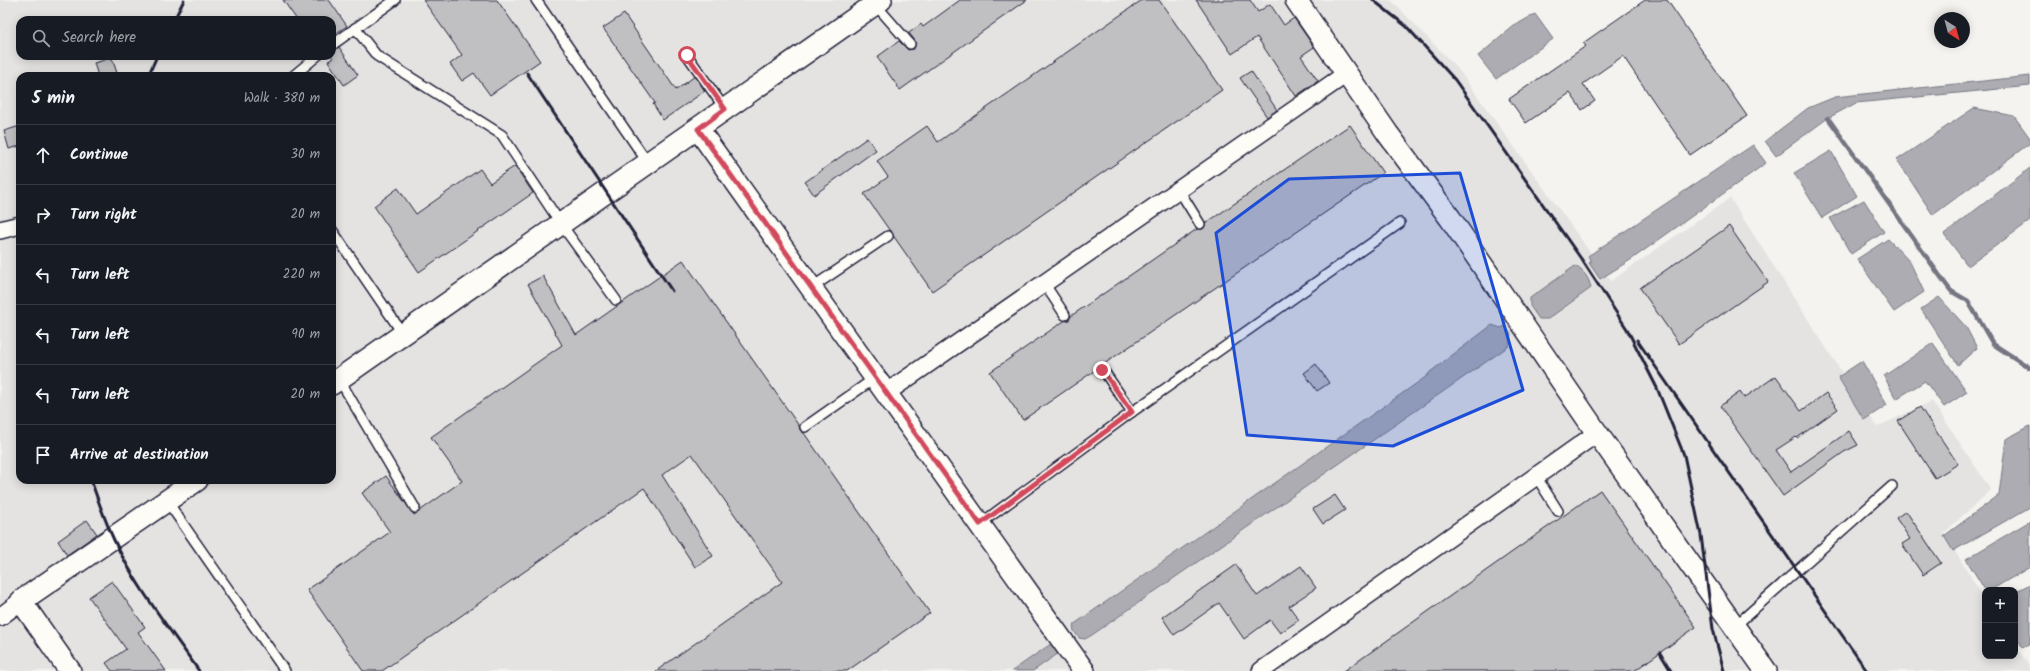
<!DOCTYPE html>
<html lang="en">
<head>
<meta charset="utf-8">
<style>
	:root { --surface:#171b24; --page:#242831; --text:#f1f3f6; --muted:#9ea1a6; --line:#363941 }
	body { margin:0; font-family:Kalam,sans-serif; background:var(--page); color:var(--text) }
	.controls { position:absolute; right:12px; bottom:12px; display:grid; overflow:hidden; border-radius:8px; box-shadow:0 2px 10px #0003 }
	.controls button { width:36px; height:36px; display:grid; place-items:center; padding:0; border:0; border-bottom:1px solid var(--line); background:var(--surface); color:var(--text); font:20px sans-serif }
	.compass { position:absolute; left:1934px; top:12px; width:36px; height:36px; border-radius:50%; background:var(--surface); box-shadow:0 2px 10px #0003; rotate:144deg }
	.stop { position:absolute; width:12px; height:12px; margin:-9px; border:3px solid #d1495b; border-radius:50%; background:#fff }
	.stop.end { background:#d1495b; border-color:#fff; box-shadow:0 1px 4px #0008 }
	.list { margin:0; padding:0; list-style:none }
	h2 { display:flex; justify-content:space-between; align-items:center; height:52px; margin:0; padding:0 16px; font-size:17px }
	h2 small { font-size:13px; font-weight:400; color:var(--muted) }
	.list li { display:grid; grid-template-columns:26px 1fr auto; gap:12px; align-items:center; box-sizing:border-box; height:60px; padding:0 16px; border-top:1px solid var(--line) }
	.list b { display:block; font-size:15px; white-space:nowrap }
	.list em { font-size:13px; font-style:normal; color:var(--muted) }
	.icon { flex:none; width:22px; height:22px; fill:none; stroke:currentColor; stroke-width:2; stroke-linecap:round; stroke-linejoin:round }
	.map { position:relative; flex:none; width:2030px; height:671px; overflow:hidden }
	.search { position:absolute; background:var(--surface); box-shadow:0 2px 10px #0003; left:16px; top:16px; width:320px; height:44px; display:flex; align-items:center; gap:10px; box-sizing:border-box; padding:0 14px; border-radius:12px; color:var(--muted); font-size:15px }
	.panel { position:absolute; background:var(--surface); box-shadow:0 2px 10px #0003; left:16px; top:72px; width:320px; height:412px; border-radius:12px }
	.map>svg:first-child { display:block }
	.built { fill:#e4e3e2; fill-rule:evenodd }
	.water { fill:#acacb2; stroke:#757582 }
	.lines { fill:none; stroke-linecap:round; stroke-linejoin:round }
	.stream { stroke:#757582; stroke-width:4.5 }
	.building { fill:#c0bfc2; stroke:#22223b }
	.service-casing { stroke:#22223b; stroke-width:12 }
	.minor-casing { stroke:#22223b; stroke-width:20 }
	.tertiary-casing { stroke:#22223b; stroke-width:24 }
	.service { stroke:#fdfcf7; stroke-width:9 }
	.minor { stroke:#fdfcf7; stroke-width:17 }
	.tertiary { stroke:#fdfcf7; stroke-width:21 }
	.rail { stroke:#22223b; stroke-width:3 }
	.route { stroke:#d1495b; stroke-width:5 }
	.marked { fill:#1d4ed8; fill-opacity:0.2; stroke:#1d4ed8; stroke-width:3; stroke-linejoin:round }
</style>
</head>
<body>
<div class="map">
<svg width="2030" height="671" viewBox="0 0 2030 671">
	<rect width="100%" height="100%" fill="#f4f3ef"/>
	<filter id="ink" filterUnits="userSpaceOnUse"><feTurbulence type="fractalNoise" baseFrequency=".025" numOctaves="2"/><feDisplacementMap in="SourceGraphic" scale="8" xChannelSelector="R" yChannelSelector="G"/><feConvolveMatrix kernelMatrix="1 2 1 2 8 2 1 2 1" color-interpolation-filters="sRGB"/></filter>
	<g filter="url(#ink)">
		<path class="built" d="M0 0H1391L1458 69 1611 281 1730 198 1877 427 1932 401 1991 490 1944 533 1985 600V656H2015V645L2030 667V671H0ZM20 20H332V56H20ZM20 76H332V480H20Z"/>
		<g class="water">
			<path d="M1535 14 1553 39 1496 79 1478 56 1514 26Z"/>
			<path d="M2030 76V86L1856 103 1828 118 1776 156 1765 141 1808 108 1835 97Z"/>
			<path d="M1974 108 2014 116 2030 138V143L1933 215 1897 160Z"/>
			<path d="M1753 145 1766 163 1632 259 1600 279 1589 263 1592 262 1588 256Z"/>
			<path d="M1831 151 1857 196 1822 218 1794 173Z"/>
			<path d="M2030 168V221L1968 266 1944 234Z"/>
			<path d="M1864 200 1884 232 1851 254 1830 218Z"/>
			<path d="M1888 239 1910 262 1924 292 1894 312 1857 259Z"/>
			<path d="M1575 266C1584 271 1589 278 1591 288L1548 319H1539L1530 306V298Z"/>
			<path d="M1939 297 1966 327 1977 348 1958 365 1921 309Z"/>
			<path d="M1492 325 1501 328 1505 326 1511 334 1509 346 1092 635 1085 639 1079 638 1074 631 1073 625 1427 376 1430 372Z"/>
			<path d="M1933 343 1967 392 1944 407 1925 381 1896 399 1884 376Z"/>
			<path d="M1862 361 1887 405 1864 420 1838 377Z"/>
			<path d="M2030 426V507L1953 551 1944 536 1999 495 2006 439Z"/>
			<path d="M2030 521V567L1991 590H1985L1966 559Z"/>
			<path d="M2030 584V643L2023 648 2015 635V592Z"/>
			<path d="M1055 641 1062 651 1033 671H1012Z"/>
		</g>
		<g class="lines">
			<path class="stream" d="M1828 118 1945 283 1951 291 1968 301 1993 344 2030 368"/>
		</g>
		<g class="building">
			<path d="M283 0H329L347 26 332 36V20H297Z"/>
			<path d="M423 0H497L540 61 490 95 474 73 462 81 450 64 462 55Z"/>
			<path d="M960 0H1027L900 90 877 57 899 41 908 50 914 49 916 42 909 33 921 24 923 27Z"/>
			<path d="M1142 0H1159L1222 90 932 291 864 194 888 177 877 161 927 126 938 142Z"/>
			<path d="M1196 0H1250L1258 12 1270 4 1284 25 1294 18 1314 47 1301 56 1318 81 1296 96 1257 37 1232 54Z"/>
			<path d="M1645 0H1667L1747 116 1690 155 1623 56 1583 84 1595 101 1582 110 1570 93 1526 123 1509 99 1586 46 1583 43Z"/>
			<path d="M624 14 676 90 695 76 705 91 663 120 653 104 655 103 603 28Z"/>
			<path d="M339 47 358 75 344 85 328 61 332 59V51Z"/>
			<path d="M112 58 118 76H98L94 63Z"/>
			<path d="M1251 71 1277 110 1267 117 1240 78Z"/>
			<path d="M1350 125 1383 173 1104 364 1100 365 1097 369 1023 420 990 372 1064 321 1069 320 1071 316 1197 229H1203L1206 223Z"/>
			<path d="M20 126V146L9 149 4 131Z"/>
			<path d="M867 138 876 150 814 195 805 182Z"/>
			<path d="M515 166 533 193 419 272 374 206 398 188 416 214 480 169 490 183Z"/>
			<path d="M1729 226 1768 282 1679 344 1640 288Z"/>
			<path d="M683 260 799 426 800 430 804 433 930 613 847 671H656L782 582 692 454 662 475 713 556 695 567 644 488 382 671H363L307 590 390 532 362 493 386 476 414 515 462 481 431 437 562 345 528 284 543 276 576 335Z"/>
			<path d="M1316 364 1329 383 1317 391 1304 373Z"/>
			<path d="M1776 376 1801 411 1826 393 1838 409 1797 438 1796 437 1776 450 1791 472 1849 431 1858 445 1844 452 1783 496 1720 406 1740 392 1744 398Z"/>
			<path d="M1920 407 1958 464 1935 478 1898 421Z"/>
			<path d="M1600 490 1696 627 1634 671H1344Z"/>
			<path d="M1335 495 1345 510 1323 524 1313 509Z"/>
			<path d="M1906 511 1941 563 1923 575 1902 544 1910 539 1896 518Z"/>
			<path d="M87 520 97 534 67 555 58 541Z"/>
			<path d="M1236 565 1257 596 1301 566 1316 588 1289 606 1299 620 1280 633 1270 620 1244 639 1219 603 1174 635 1162 617Z"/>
			<path d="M112 581 145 627 138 632 166 671H112L106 663 126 649 89 597Z"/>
		</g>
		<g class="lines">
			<defs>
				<g id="service">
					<path d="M536 0 648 163"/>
					<path d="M875 4 910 44"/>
					<path d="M355 28 377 56 502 135 561 224 616 300"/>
					<path d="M332 45 395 0"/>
					<path d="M687 55 725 109"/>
					<path d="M293 76 317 56"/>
					<path d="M1179 190 1200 224"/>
					<path d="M332 230 403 334"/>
					<path d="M1044 283 1065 315"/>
					<path d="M811 288 888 236"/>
					<path d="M1103 370 1132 412"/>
					<path d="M339 379 415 508"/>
					<path d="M805 427 875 378"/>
					<path d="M1536 476 1558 511"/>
					<path d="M167 501 285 671"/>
					<path d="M980 524 1132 412 1400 223"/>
					<path d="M1735 626 1892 486"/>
				</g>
				<g id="minor">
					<path d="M0 230 20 225"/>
					<path d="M886 393 1346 74"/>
					<path d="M0 617 21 601"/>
					<path d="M1261 671 1597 433"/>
				</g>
				<g id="tertiary">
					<path d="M1296 0 1388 134 1450 218 1597 433 1766 671"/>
					<path d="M698 129 1084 671"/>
					<path d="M332 384 881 0"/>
					<path d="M70 671 21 601 197 480"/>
				</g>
			</defs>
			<use href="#service" class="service-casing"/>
			<use href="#minor" class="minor-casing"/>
			<use href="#tertiary" class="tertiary-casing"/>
			<use href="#service" class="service"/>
			<use href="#minor" class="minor"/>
			<use href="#tertiary" class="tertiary"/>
			<g class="rail">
				<path d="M1373 0 1406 26 1455 80 1582 260 1627 329 1657 388 1684 455 1701 535 1713 629 1724 671"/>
				<path d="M174 20 184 0"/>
				<path d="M527 73 672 291"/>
				<path d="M148 76 157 56"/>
				<path d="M1637 340 1867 671"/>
				<path d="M91 480C98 500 105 521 114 540 136 587 170 629 199 671"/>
				<path d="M1660 653 1671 671"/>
			</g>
		</g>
	</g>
	<g class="lines" filter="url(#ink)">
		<path class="route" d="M687 55 725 109 698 129 980 524 1132 412 1102 370"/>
	</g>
	<path class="marked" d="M1460 173 1523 390 1393 446 1247 435 1216 233 1289 179Z"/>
</svg>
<div class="controls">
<button>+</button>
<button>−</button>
</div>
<svg class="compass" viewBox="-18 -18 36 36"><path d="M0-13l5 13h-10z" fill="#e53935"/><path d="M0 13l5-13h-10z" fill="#9ea1a6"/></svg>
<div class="stop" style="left:687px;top:55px"></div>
<div class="stop end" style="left:1102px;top:370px"></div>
<div class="search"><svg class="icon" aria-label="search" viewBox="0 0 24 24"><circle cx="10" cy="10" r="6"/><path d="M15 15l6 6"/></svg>Search here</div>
<section class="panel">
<h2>5 min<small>Walk · 380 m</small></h2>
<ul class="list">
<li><svg class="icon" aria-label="ahead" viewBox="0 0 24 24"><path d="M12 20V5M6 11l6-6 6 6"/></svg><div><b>Continue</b></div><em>30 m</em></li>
<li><svg class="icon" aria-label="right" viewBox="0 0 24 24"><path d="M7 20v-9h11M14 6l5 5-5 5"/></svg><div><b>Turn right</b></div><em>20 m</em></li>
<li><svg class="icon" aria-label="left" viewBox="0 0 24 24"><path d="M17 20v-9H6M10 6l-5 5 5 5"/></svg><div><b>Turn left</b></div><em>220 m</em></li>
<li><svg class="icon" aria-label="left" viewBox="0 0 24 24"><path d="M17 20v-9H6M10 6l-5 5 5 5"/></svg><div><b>Turn left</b></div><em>90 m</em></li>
<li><svg class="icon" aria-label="left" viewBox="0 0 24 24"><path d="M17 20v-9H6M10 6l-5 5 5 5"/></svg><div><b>Turn left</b></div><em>20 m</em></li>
<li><svg class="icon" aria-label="arrive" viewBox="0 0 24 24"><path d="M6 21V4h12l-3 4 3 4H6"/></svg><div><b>Arrive at destination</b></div></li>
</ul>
</section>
</div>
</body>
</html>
